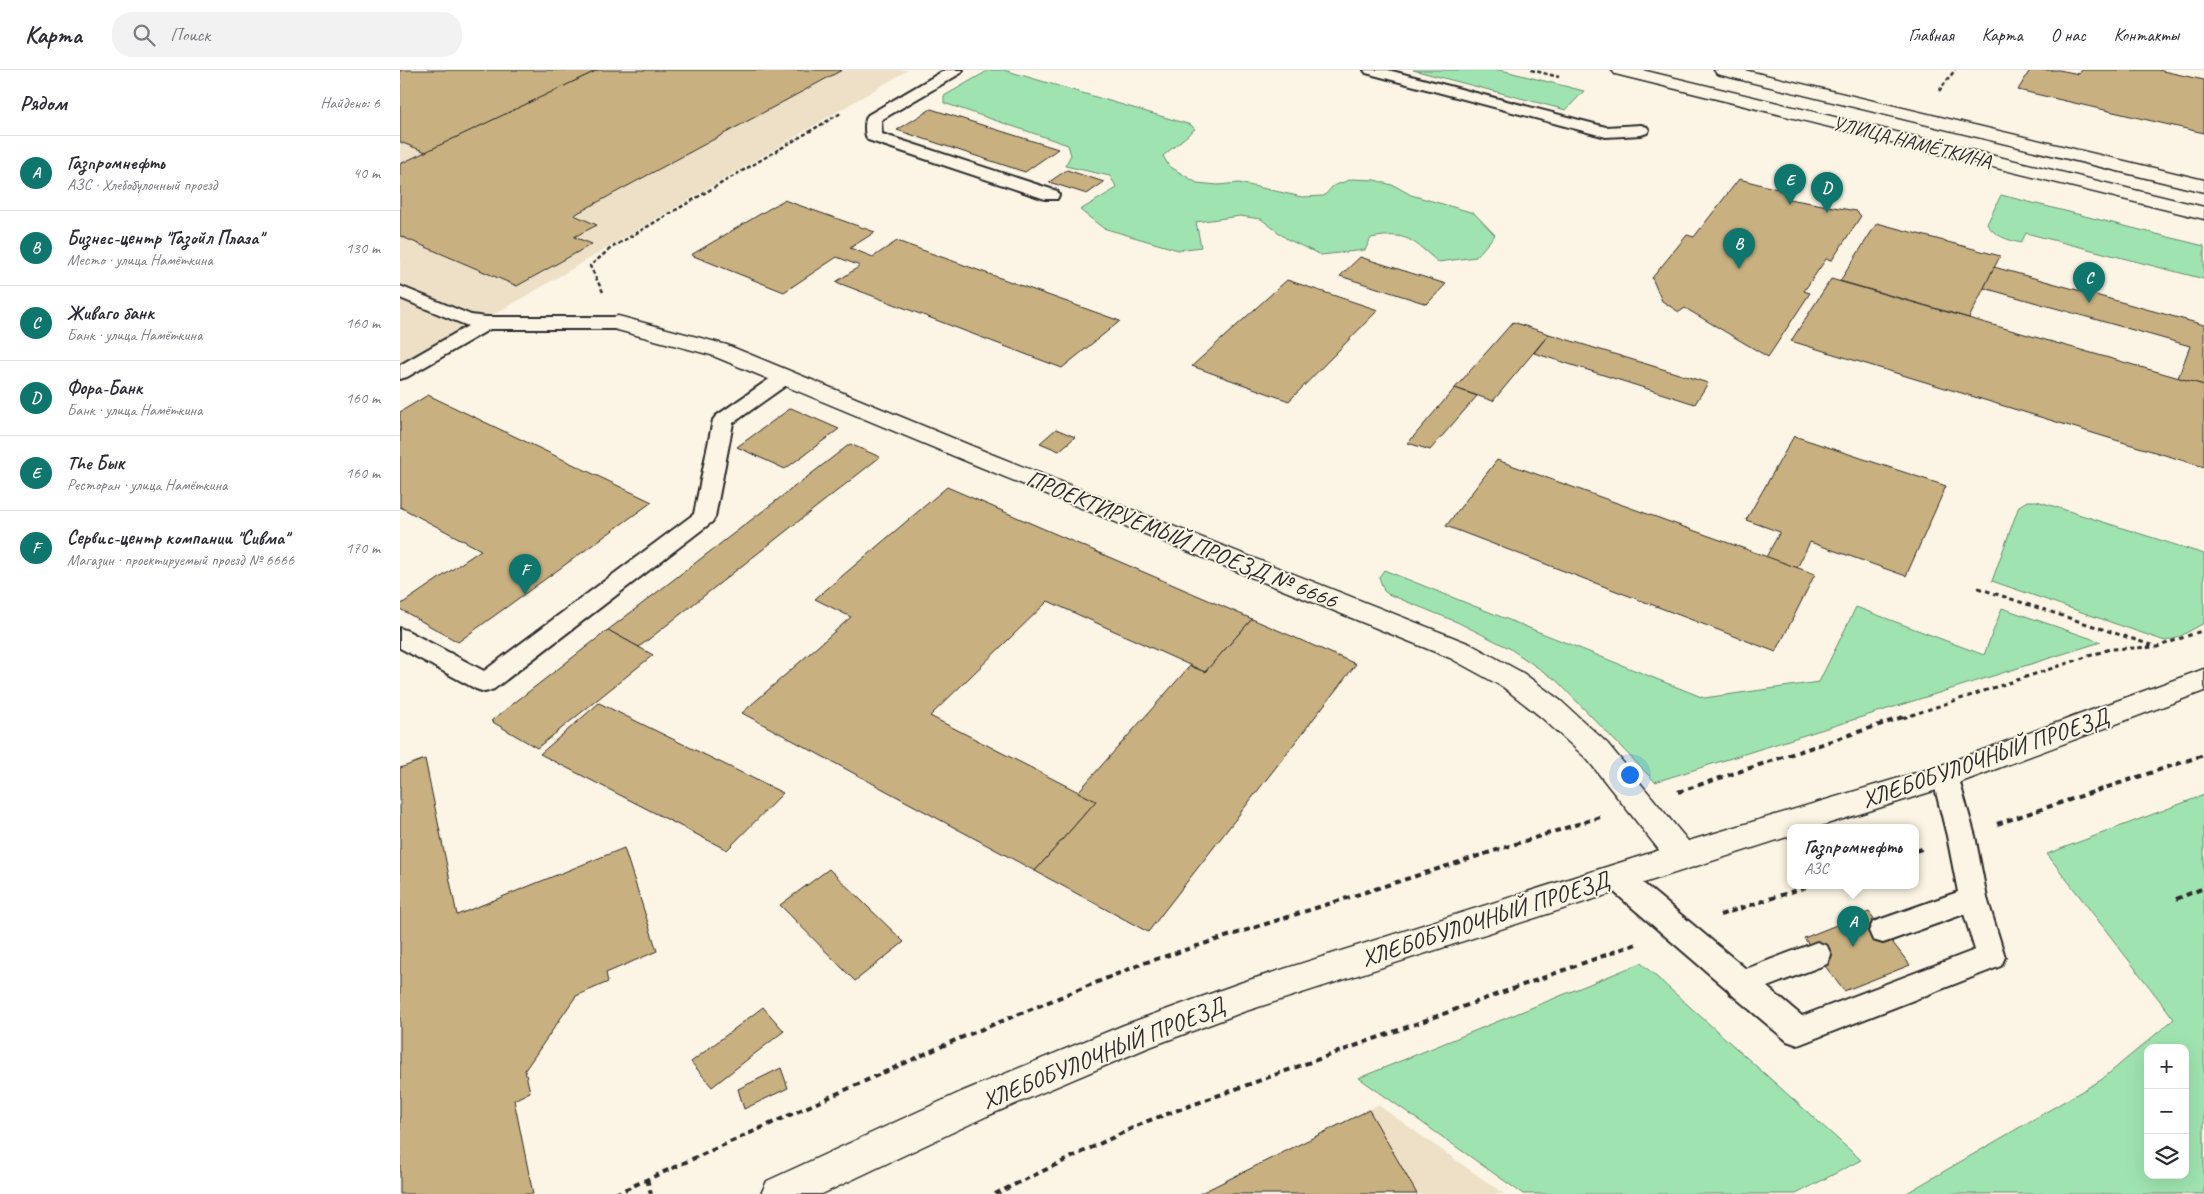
<!DOCTYPE html>
<html lang="ru">
<head>
<meta charset="utf-8">
<style>
	:root { --surface:#fff; --page:#f2f2f3; --text:#2b2b33; --muted:#7c7c81; --line:#e1e1e2; --accent:#0f766e }
	body { margin:0; font-family:Caveat,sans-serif; background:var(--page); color:var(--text) }
	.controls { position:absolute; right:15px; bottom:15px; display:grid; overflow:hidden; border-radius:10px; box-shadow:0 5px 20px #0002 }
	.controls button { width:45px; height:45px; display:grid; place-items:center; padding:0; border:0; border-bottom:1px solid var(--line); background:var(--surface); color:var(--text); font:25px sans-serif }
	.you { position:absolute; left:1229px; top:704px; width:18px; height:18px; margin:-12px; border:4px solid #fff; border-radius:50%; background:#1a73e8; box-shadow:0 0 0 8px #1a73e833 }
	.badge { display:grid; place-items:center; width:32px; height:32px; border-radius:50%; background:var(--accent); color:#fff; font-size:16px; font-weight:700 }
	.pin { position:absolute; translate:-50% -41px; filter:drop-shadow(0 1px 2px #0008) }
	.pin::after { content:''; position:absolute; top:26px; width:18px; height:15px; background:inherit; clip-path:polygon(0 0,100% 0,50% 100%) }
	.popup { position:absolute; left:1387px; top:754px; width:132px; height:65px; box-sizing:border-box; display:grid; place-content:center; border-radius:10px; background:var(--surface); filter:drop-shadow(0 1px 4px #0005); font-size:16px; white-space:nowrap; color:var(--muted) }
	.popup b { font-size:19px; color:var(--text) }
	.popup::after { content:''; position:absolute; left:50%; top:100%; margin-left:-10px; border:10px solid transparent; border-top-color:var(--surface) }
	.list { margin:0; padding:0; list-style:none }
	h2 { display:flex; justify-content:space-between; align-items:center; height:65px; margin:0; padding:0 20px; font-size:21px }
	h2 small { font-size:16px; font-weight:400; color:var(--muted) }
	.list li { display:grid; grid-template-columns:32px 1fr auto; gap:15px; align-items:center; box-sizing:border-box; height:75px; padding:0 20px; border-top:1px solid var(--line) }
	.list b { display:block; font-size:19px; white-space:nowrap }
	.list p { margin:0; font-size:16px; white-space:nowrap; color:var(--muted) }
	.list em { font-size:16px; font-style:normal; color:var(--muted) }
	.icon { flex:none; width:28px; height:28px; fill:none; stroke:currentColor; stroke-width:2; stroke-linecap:round; stroke-linejoin:round }
	.map { position:relative; flex:none; width:1804px; height:1124px; overflow:hidden }
	header { display:flex; align-items:center; gap:30px; box-sizing:border-box; height:70px; padding:0 25px; background:var(--surface); border-bottom:1px solid var(--line) }
	header strong { font-size:24px }
	nav { display:flex; gap:28px; margin-inline-start:auto; font-size:18px }
	.search { width:350px; height:45px; background:var(--page); display:flex; align-items:center; gap:12px; box-sizing:border-box; padding:0 18px; border-radius:20px; color:var(--muted); font-size:19px }
	main { display:flex }
	aside { flex:1; background:var(--surface) }
	.map>svg:first-child { display:block }
	.built { fill:#ede0c7 }
	.green { fill:#9fe4b0; stroke:#65886e; fill-rule:evenodd }
	.building { fill:#c9b080; stroke:#2b2b2b }
	.lines { fill:none; stroke-linecap:round; stroke-linejoin:round }
	.service-casing { stroke:#2b2b2b; stroke-width:4 }
	.minor-casing { stroke:#2b2b2b; stroke-width:3 }
	.tertiary-casing { stroke:#2b2b2b; stroke-width:3 }
	.secondary-casing { stroke:#2b2b2b; stroke-width:3 }
	.path-far2 { stroke:#2b2b2b; stroke-width:2.5; stroke-dasharray:4 2.5; stroke-linecap:butt }
	.path-far1 { stroke:#2b2b2b; stroke-width:3; stroke-dasharray:4.5 4; stroke-linecap:butt }
	.path { stroke:#2b2b2b; stroke-width:4; stroke-dasharray:6 4.5; stroke-linecap:butt }
	.service { fill:#fcf5e5; fill-rule:evenodd }
	.minor { fill:#fcf5e5; fill-rule:evenodd }
	.tertiary { fill:#fcf5e5; fill-rule:evenodd }
	.secondary { fill:#fcf5e5; fill-rule:evenodd }
	.labels { text-anchor:middle; dominant-baseline:central; stroke-width:4; stroke-linejoin:round; paint-order:stroke }
	.far-street-label { font-size:20px; fill:#2b2b2b; stroke:#fcf5e5 }
	.street-label { font-size:24px; fill:#2b2b2b; stroke:#fcf5e5 }
</style>
</head>
<body>
<header>
<strong>Карта</strong>
<div class="search"><svg class="icon" aria-label="search" viewBox="0 0 24 24"><circle cx="10" cy="10" r="6"/><path d="M15 15l6 6"/></svg>Поиск</div>
<nav><a>Главная</a><a>Карта</a><a>О нас</a><a>Контакты</a></nav>
</header>
<main>
<aside>
<h2>Рядом<small>Найдено: 6</small></h2>
<ul class="list">
<li><span class="badge">A</span><div><b>Газпромнефть</b><p>АЗС · Хлебобулочный проезд</p></div><em>40 m</em></li>
<li><span class="badge">B</span><div><b>Бизнес-центр &quot;Газойл Плаза&quot;</b><p>Место · улица Намёткина</p></div><em>130 m</em></li>
<li><span class="badge">C</span><div><b>Живаго банк</b><p>Банк · улица Намёткина</p></div><em>160 m</em></li>
<li><span class="badge">D</span><div><b>Фора-Банк</b><p>Банк · улица Намёткина</p></div><em>160 m</em></li>
<li><span class="badge">E</span><div><b>The Бык</b><p>Ресторан · улица Намёткина</p></div><em>160 m</em></li>
<li><span class="badge">F</span><div><b>Сервис-центр компании &quot;Сивма&quot;</b><p>Магазин · проектируемый проезд № 6666</p></div><em>170 m</em></li>
</ul>
</aside>
<div class="map">
<svg width="1804" height="1124" viewBox="0 0 1804 1124">
	<rect width="100%" height="100%" fill="#fcf5e5"/>
	<filter id="ink" filterUnits="userSpaceOnUse"><feTurbulence type="fractalNoise" baseFrequency=".02" numOctaves="2"/><feDisplacementMap in="SourceGraphic" scale="10" xChannelSelector="R" yChannelSelector="G"/><feConvolveMatrix kernelMatrix="1 2 1 2 8 2 1 2 1" color-interpolation-filters="sRGB"/></filter>
	<g filter="url(#ink)">
		<g class="built">
			<path d="M0 0H508L121 229 0 297Z"/>
			<path d="M978 1035 1104 1124H799Z"/>
		</g>
		<g class="green">
			<path d="M589 0H604L791 55 795 59 763 86 769 96 797 113 818 115 839 113 902 127 924 126 933 116 952 109 975 110 995 116 1011 125 1074 143 1095 165 1076 187 1038 192C1012 170 1007 161 971 168L965 180 921 185 887 169 861 149 840 146 796 152 801 177 778 180 703 158 680 140 717 118 710 106 665 96 671 85 668 75 544 33V26Z"/>
			<path d="M1013 0H1101L1184 21 1166 40Z"/>
			<path d="M1601 125 1804 176V209L1626 163 1621 173C1608 170 1594 166 1587 154Z"/>
			<path d="M1627 431H1637L1804 484V553L1777 568 1765 571 1592 511 1619 436Z"/>
			<path d="M984 500 1304 628 1419 612 1456 537 1584 585 1602 538 1701 572 1255 712 1156 610 1109 578 1057 552 988 524 984 521 979 507Z"/>
			<path d="M1804 725V1124H1505L1701 1010 1774 949 1647 784ZM1748 978H1785V1105H1748Z"/>
			<path d="M1241 893 1461 1090 1396 1124H1123L959 1008Z"/>
		</g>
		<g class="building">
			<path d="M0 0H198L26 82 0 72Z"/>
			<path d="M198 0H442L174 145 197 155 174 167 192 174 117 216 0 166V94Z"/>
			<path d="M1630 0H1659L1679 4 1681 0H1758L1804 10V63L1618 20Z"/>
			<path d="M531 39 658 79 625 102 497 60Z"/>
			<path d="M667 100 704 112 687 124 649 112Z"/>
			<path d="M1339 109 1393 123 1389 129 1456 141 1461 146 1432 190 1426 189 1404 221 1410 223 1368 287 1285 238 1279 242 1262 231 1252 208 1287 165 1294 167Z"/>
			<path d="M384 130 475 162 450 178 473 187 497 171 720 251 662 298 436 212 460 196 437 187 384 222 291 185Z"/>
			<path d="M1477 153 1600 186 1569 248 1440 211Z"/>
			<path d="M960 187 1046 214 1027 234 940 206Z"/>
			<path d="M1594 197 1804 255V315L1778 308 1790 276 1584 218Z"/>
			<path d="M1431 209 1804 315V397L1391 271Z"/>
			<path d="M887 210 978 240 889 331 792 296Z"/>
			<path d="M1113 252 1149 264 1093 331 1055 318Z"/>
			<path d="M1149 264 1308 313 1295 334 1134 283Z"/>
			<path d="M1055 318 1077 326 1030 380 1008 373Z"/>
			<path d="M28 325 252 432 58 572 0 539V535L81 480 0 437V342Z"/>
			<path d="M391 338 439 359 385 399 337 377Z"/>
			<path d="M656 359 675 367 659 381 640 373Z"/>
			<path d="M1394 366 1546 416 1506 506 1410 472 1397 498 1366 487 1380 462 1346 450Z"/>
			<path d="M450 374 480 387 239 577 208 560Z"/>
			<path d="M1097 390 1415 504 1376 582 1046 456Z"/>
			<path d="M547 417 852 549 805 602 648 531 530 646 696 731 635 801 342 643 451 547 415 529Z"/>
			<path d="M852 549 956 594 748 862 635 801 696 731 678 722 790 596 805 602Z"/>
			<path d="M208 560 253 585 137 678 91 651Z"/>
			<path d="M199 633 383 723 327 780 140 684Z"/>
			<path d="M25 689 57 845 224 778 257 881 206 903 208 912 176 926 125 1000 130 1022 114 1030 133 1124H0V698Z"/>
			<path d="M429 799 504 872 455 911 380 835Z"/>
			<path d="M1469 842 1510 895 1444 921 1404 868Z"/>
			<path d="M363 937 384 961 312 1017 291 992Z"/>
			<path d="M381 998 388 1018 344 1039 338 1019Z"/>
			<path d="M969 1040 1017 1124H799Z"/>
		</g>
		<g class="lines">
			<defs>
				<g id="service">
					<path d="M545 0H563L561 3 481 50 482 64 657 121 659 125 657 129H645L468 70C464 65 464 50 468 45Z"/>
					<path d="M964 0H988L1206 57 1241 55 1247 57 1249 60 1247 63 1241 65 1206 67 966 3Z"/>
					<path d="M0 216 71 245 86 247H218L225 249 227 253 225 257 218 259H90L7 307 0 309V295L68 256 0 228Z"/>
					<path d="M385 301 392 303 395 307 392 311 333 353 315 447 312 452 94 619 85 622 76 619 0 578V558L8 561 84 601 294 444 313 350 316 346 378 303Z"/>
					<path d="M1545 696 1554 699 1558 706 1575 766 1587 828 1605 887 1601 896 1398 975 1387 971 1330 923 1328 920 1206 815 1202 807 1206 799 1216 795 1226 799 1346 899 1417 872 1427 876 1431 885 1427 894 1367 917 1402 946 1575 880 1564 844 1483 873 1473 870 1469 861 1473 852 1558 822 1547 766 1532 706 1536 699Z"/>
				</g>
				<path id="minor" d="M218 246 327 275 596 386 1070 574 1123 603 1161 631 1207 673 1293 777 1298 786 1293 795 1282 799 1271 795 1187 689 1141 647 1103 617 1050 588 578 396 311 285 210 258 207 253 210 248Z"/>
				<path id="tertiary" d="M1804 599V621L1556 714 1414 758H1390V766L843 942 747 978 587 1046 422 1124H361L367 1111 561 1022 724 955 843 912 1282 773 1539 696Z"/>
				<g id="secondary">
					<path d="M1212 0H1242L1804 137V149L1215 4Z"/>
					<path d="M1314 0H1344L1804 110V122L1317 4Z"/>
				</g>
			</defs>
			<use href="#service" class="service-casing"/>
			<use href="#minor" class="minor-casing"/>
			<use href="#tertiary" class="tertiary-casing"/>
			<use href="#secondary" class="secondary-casing"/>
			<g class="path-far2">
				<path d="M1131 0 1159 7"/>
				<path d="M1539 21 1555 0"/>
				<path d="M203 222 190 196 211 178 441 43"/>
			</g>
			<g class="path-far1">
				<path d="M1578 518 1754 576"/>
				<path d="M1503 648 1710 579 1757 577 1804 560"/>
			</g>
			<g class="path">
				<path d="M1278 722 1506 646"/>
				<path d="M1597 754 1804 685"/>
				<path d="M1516 781 1524 778"/>
				<path d="M1776 829 1804 818"/>
				<path d="M1320 845 1409 816"/>
				<path d="M247 1109 251 1124"/>
				<path d="M215 1124 558 969 744 893 1203 746"/>
				<path d="M595 1124 745 1052 1236 874"/>
			</g>
			<use href="#service" class="service"/>
			<use href="#minor" class="minor"/>
			<use href="#tertiary" class="tertiary"/>
			<use href="#secondary" class="secondary"/>
		</g>
	</g>
	<g class="labels">
		<g class="far-street-label">
			<text transform="translate(1512 72) rotate(14)">УЛИЦА НАМЁТКИНА</text>
		</g>
		<g class="street-label">
			<text transform="translate(782 469) rotate(22)">ПРОЕКТИРУЕМЫЙ ПРОЕЗД № 6666</text>
			<text transform="translate(1585 688) rotate(-19)">ХЛЕБОБУЛОЧНЫЙ ПРОЕЗД</text>
			<text transform="translate(1085 849) rotate(-18)">ХЛЕБОБУЛОЧНЫЙ ПРОЕЗД</text>
			<text transform="translate(703 983) rotate(-22)">ХЛЕБОБУЛОЧНЫЙ ПРОЕЗД</text>
		</g>
	</g>
</svg>
<div class="controls">
<button>+</button>
<button>−</button>
<button><svg class="icon" aria-label="layers" viewBox="0 0 24 24"><path d="M12 4l9 5-9 5-9-5zM3 14l9 5 9-5"/></svg></button>
</div>
<div class="you"></div>
<div class="pin badge" style="left:1453px;top:877px">A</div>
<div class="popup"><b>Газпромнефть</b>АЗС</div>
<div class="pin badge" style="left:1339px;top:199px">B</div>
<div class="pin badge" style="left:1689px;top:233px">C</div>
<div class="pin badge" style="left:1427px;top:143px">D</div>
<div class="pin badge" style="left:1390px;top:135px">E</div>
<div class="pin badge" style="left:125px;top:525px">F</div>
</div>
</main>
</body>
</html>
